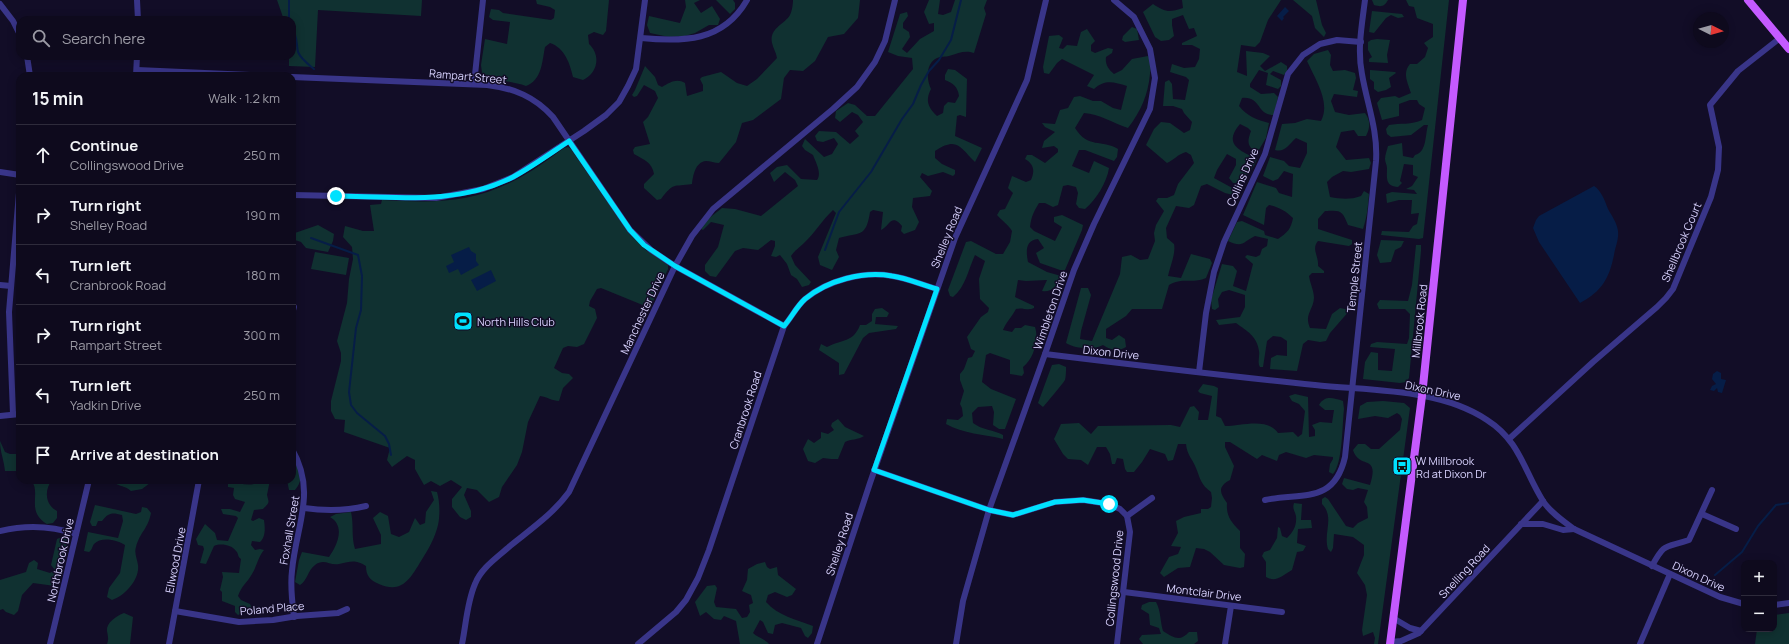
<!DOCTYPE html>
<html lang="en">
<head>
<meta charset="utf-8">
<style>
	:root { --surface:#0e0a1d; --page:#171326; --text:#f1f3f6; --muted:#9b9aa4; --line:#2e2b3b }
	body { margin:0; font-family:Manrope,sans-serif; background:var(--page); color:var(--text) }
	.controls { position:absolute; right:12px; bottom:12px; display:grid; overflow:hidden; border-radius:8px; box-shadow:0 2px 10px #0003 }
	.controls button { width:36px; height:36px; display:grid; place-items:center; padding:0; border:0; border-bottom:1px solid var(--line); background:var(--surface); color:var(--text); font:20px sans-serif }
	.compass { position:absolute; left:1693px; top:12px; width:36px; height:36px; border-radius:50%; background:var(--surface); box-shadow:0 2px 10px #0003; rotate:95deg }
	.stop { position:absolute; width:12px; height:12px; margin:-9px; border:3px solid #00e1fe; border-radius:50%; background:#fff }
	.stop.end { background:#00e1fe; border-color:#fff; box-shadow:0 1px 4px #0008 }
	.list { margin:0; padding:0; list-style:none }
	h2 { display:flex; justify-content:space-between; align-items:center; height:52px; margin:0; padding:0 16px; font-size:17px }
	h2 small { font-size:13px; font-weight:400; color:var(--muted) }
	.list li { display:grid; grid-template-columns:26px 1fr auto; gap:12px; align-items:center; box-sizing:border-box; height:60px; padding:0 16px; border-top:1px solid var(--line) }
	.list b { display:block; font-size:15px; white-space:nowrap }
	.list p { margin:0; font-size:13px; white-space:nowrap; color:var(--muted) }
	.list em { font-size:13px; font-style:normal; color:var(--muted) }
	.icon { flex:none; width:22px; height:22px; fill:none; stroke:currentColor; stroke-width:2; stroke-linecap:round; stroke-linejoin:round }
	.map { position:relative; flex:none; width:1789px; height:644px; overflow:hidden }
	.search { position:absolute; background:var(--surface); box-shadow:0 2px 10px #0003; left:16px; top:16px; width:280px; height:44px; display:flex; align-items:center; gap:10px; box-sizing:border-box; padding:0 14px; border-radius:12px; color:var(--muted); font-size:15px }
	.panel { position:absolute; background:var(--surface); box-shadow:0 2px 10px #0003; left:16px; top:72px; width:280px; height:412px; border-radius:12px }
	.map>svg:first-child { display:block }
	.green { fill:#103131 }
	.water { fill:#061d47 }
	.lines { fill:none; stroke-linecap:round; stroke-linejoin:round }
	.stream { stroke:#061d47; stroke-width:2 }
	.minor { stroke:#393589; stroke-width:6 }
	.major { stroke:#c45aff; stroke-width:8 }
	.route { stroke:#00e1fe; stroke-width:5 }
	.labels { text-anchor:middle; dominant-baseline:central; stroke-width:3; stroke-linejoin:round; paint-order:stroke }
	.street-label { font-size:11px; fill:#d9d3ff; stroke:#120d27 }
	.poi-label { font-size:11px; fill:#d9d3ff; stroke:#120d27; text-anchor:start }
</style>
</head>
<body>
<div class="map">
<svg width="1789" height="644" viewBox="0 0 1789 644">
	<rect width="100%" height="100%" fill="#120d27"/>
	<g class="green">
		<path d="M277 0H422L421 16 318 10 315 67 289 66V56H292V20H284Z"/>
		<path d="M536 0H609L606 31 603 35 594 32 588 35 589 44C601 55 598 73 583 80L573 77C570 64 565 48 550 43L545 47C542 62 542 80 526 86 512 81 494 81 482 73L481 65 485 39 507 44 510 22 493 20 489 17 491 9 499 10 503 13 551 20 554 18 555 10 550 7 537 4Z"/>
		<path d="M685 0H700L694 3 701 13 712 6 720 19 718 25H709L695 33 685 36 669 37 650 33 647 25 649 16 680 23 686 7Z"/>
		<path d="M716 0H733L735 3V9L730 14Z"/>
		<path d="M793 0H860L858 18 844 34 828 37 815 61 803 71 790 70 784 78 781 99 753 120 742 123 736 142 719 163C715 163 710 161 706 161 695 162 693 176 692 184 673 187 674 182 661 199L657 200 644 188V184L654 174C652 162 644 160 634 154L633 150 635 147 650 144 643 122 648 117 658 98 655 91 644 85 637 96 634 97 632 95 635 90 645 66 655 77 658 85 662 87C670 82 677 78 685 83L687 96 703 91V85L700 79 702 77 721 72 737 83 747 86 757 79 777 58C776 52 773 48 772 43 769 28 784 25 790 15 792 11 793 4 793 0Z"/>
		<path d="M929 0H940L938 14 943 15 951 12 955 0H987L984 8 986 14 974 53C965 50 959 53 949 56 946 57 941 56 937 58 926 63 926 79 931 89 925 101 928 107 937 116L943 113 944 106 948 102 955 103 959 96C958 87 953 83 945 80V75L948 69 955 70 967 79 966 117 960 115 957 116 955 136 982 148 975 162C960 148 958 136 935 151V158L942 164 955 170V174L953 176 943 172 928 176 922 173 920 177 932 191 930 196 913 198 912 207 919 222 915 230 904 234 901 231 902 226C891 213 890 226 881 230L883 212 873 210 870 212C866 238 860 232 839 238L836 250 839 257 832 270 820 265 818 257 836 213 833 210C822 220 815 233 804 243 799 248 795 250 791 256L795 265 811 282 809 285 802 287 797 279 791 275 787 264 780 255 776 257 771 256 775 246V241L771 240 758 250 743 248 735 251 716 277 710 276 705 271V265L718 247 724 225 711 222 703 230 701 229 708 219 722 208 735 209 761 216 798 186 795 180 785 172 774 182 770 173 777 167 787 165 801 179 817 180C822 173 816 163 813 155L805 150 802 146 805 139 824 157 832 154 838 144 834 138 823 142 817 141 815 136 819 131 836 132 850 144 859 136 855 131 863 122 858 115 852 112 840 122 835 118 836 111 848 103 855 105 867 116H875L913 69 912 58 898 56 888 52 900 14 907 12 908 16 903 23V28L909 32 910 37 902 49 907 53 920 39 934 31V23L929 24 924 12Z"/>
		<path d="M1182 0H1281L1268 20 1260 42 1255 47 1241 45 1237 72 1247 76 1246 51 1263 53 1270 56 1260 66 1265 71 1281 62 1287 66V71L1284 75 1273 71 1270 74 1281 80V86L1278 89 1266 85 1268 73 1259 70 1250 84V87L1261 94 1274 93 1278 97 1274 115C1257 116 1261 96 1242 98L1239 106C1247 116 1257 120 1269 123L1266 138 1257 153C1247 146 1247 142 1251 131L1248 128 1240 124C1223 144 1239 150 1257 159L1254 166 1241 183H1233L1229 178 1236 165V159L1227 154 1217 170 1214 178 1236 190 1233 195 1225 193 1207 184 1201 186 1194 205 1189 208 1176 206 1166 228 1167 238 1174 244C1176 254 1170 266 1168 276L1181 278 1191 254 1210 259 1212 263 1206 278C1194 284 1181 277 1169 285L1162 309H1132L1126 316 1106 329V338L1112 340 1119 335 1125 339 1126 347C1118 352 1110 350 1103 345 1093 350 1076 349 1066 343L1081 288H1088L1091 295 1081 331 1080 339 1092 341 1120 274 1122 257 1131 255 1140 260 1148 259 1155 241 1154 233 1156 225 1164 211 1156 201 1158 198H1167L1174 195 1178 184 1194 163 1191 155 1186 152C1178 154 1174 160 1167 163L1146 145 1154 129 1161 122 1170 123 1184 133 1190 130 1192 122 1184 113 1182 109 1173 106H1163L1165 82 1169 80 1172 84 1173 99 1185 100 1189 80 1186 77 1170 72 1172 64 1184 68 1195 67 1199 59 1200 49 1192 45H1182V43L1197 36 1194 28 1189 29 1183 15 1172 19V25L1174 36 1169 40 1161 41 1155 37 1143 12 1153 4C1165 12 1169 13 1183 8Z"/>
		<path d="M1293 0H1316L1322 25 1326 33 1324 37 1315 28 1312 16Z"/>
		<path d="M1372 0H1388C1384 7 1381 7 1374 5Z"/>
		<path d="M1406 0H1449L1423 238 1419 239 1381 235 1382 231 1409 232 1413 226 1417 224 1419 213 1411 214 1412 200H1399L1387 203 1386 194 1392 192 1417 194 1414 190 1406 189 1412 186 1418 177 1413 175V165L1404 164 1400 181 1402 183 1398 187C1385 186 1387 178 1387 168 1387 165 1385 162 1385 159 1385 155 1387 150 1388 146L1402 143 1403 156 1413 158 1415 155C1427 152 1425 135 1428 125H1424L1411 135 1391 137 1387 134 1386 129 1389 125C1400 123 1412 125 1422 120L1425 108 1419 104 1417 100H1410L1399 104V116L1382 120 1377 103 1381 98 1395 96 1399 98 1411 93C1408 83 1402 73 1410 64H1417L1425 57 1428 48 1424 43 1433 37V24L1417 18 1414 7 1409 6Z"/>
		<path d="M1372 11 1402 14 1404 17 1398 18 1391 15 1386 18 1374 33 1369 32Z"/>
		<path d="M1132 27 1137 29 1139 40 1125 42 1122 40 1123 36Z"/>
		<path d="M1087 29 1095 41 1091 45V51L1095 53 1108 48 1113 49 1112 53 1106 57C1105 64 1108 69 1114 74L1122 70 1132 59 1148 56C1152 61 1151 68 1150 74 1148 95 1141 111 1128 128 1113 123 1099 114 1084 113L1075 128C1088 149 1102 139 1118 149L1117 157 1114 161 1085 150H1079L1072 166 1089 173 1094 161 1109 168C1107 182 1096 200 1085 209L1079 208 1076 204 1078 193 1076 187 1068 185 1063 186 1058 205 1053 207 1045 203H1039C1034 211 1031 217 1030 227L1034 231 1055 241 1062 227 1054 222V217L1062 215 1083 225 1082 230 1065 270H1060L1040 263 1036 253 1044 248 1038 239C1025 240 1026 252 1028 262L1047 272 1061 276C1058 284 1052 293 1042 291L1047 280 1026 281 1018 280 1015 297 1034 306V308C1028 311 1022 307 1016 309 1012 317 1006 322 1003 330L1012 332 1015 328H1021L1025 325 1035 327C1039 339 1034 359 1023 367L1024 373 1022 376 1010 374V360L990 353 986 355 982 382 991 389 1016 399 1005 429H999L993 425 994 412 992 406 978 407 972 413 973 423C982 430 994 430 1003 435V439C984 434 963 434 946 424L947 419 958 420 963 416 962 408 960 404 964 391 960 380V374L964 369 968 358 972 357 975 351 971 349 967 337 981 317 988 312 989 308 980 299 979 279 985 261 975 255C968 270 966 286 953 297L950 296 948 290 966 242 971 241 996 254H1003L1010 242 1012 231C1008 224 1002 221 997 215L1000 210 1005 209 1013 193 1008 188 1012 176 1026 182 1031 180C1035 171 1034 164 1025 159L1027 155H1032L1045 163 1058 152V149L1054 146 1042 148 1044 141 1055 132 1045 127 1042 123 1055 124 1060 110 1068 108 1074 97 1080 96 1093 101H1101L1113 108 1121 110 1127 86C1114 82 1105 79 1094 89L1087 86 1094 75 1062 59 1057 63 1049 74 1044 73 1043 67 1049 36 1059 35 1063 38 1059 48 1063 49 1067 45 1077 46 1081 32Z"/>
		<path d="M1377 39 1390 40 1387 55 1388 63 1369 62V59L1372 57 1368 50V42L1371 40Z"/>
		<path d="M1328 50 1331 55 1330 65 1333 71 1345 70 1355 73 1356 78 1353 90 1358 91 1357 97 1334 94 1331 101 1335 112 1349 115 1365 113C1371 121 1370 128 1366 136H1358L1354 130 1341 132 1336 147 1346 160 1369 158 1371 163 1369 169 1351 172 1343 171 1332 177 1327 182 1330 197C1341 199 1350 200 1361 196L1364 191 1369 194C1368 207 1367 217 1363 229L1348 225C1342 210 1341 210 1325 211L1318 219V229L1352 240V244L1349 246 1318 241C1311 249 1319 256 1318 266L1324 271V273H1312L1309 276C1310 283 1314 291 1314 298 1313 311 1304 314 1310 328L1326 329 1332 314 1340 308 1350 310 1330 333 1326 341 1320 342 1308 340 1303 344 1297 371 1270 369 1271 358 1277 355 1287 356V341L1281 337 1273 336 1267 341 1263 367H1260C1257 362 1260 357 1259 351 1257 336 1247 331 1236 323L1219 325 1216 320 1240 317 1245 307V295L1229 290 1222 292 1218 299 1219 307 1215 310 1212 309 1211 300 1222 264 1233 266 1237 271 1233 286 1246 291 1253 264 1245 257 1247 255 1256 257 1260 255 1262 249 1267 246 1268 239 1255 236C1243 242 1243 248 1228 241L1237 222 1242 221 1264 231 1265 235 1278 239C1287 233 1291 229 1293 218 1286 211 1279 207 1269 205L1266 208 1264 225 1243 215 1257 182 1276 188 1279 193 1292 197 1293 174 1284 171 1278 179 1273 181 1263 176 1270 157 1284 161 1289 166 1300 168 1307 153V143L1296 138C1289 144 1285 153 1275 150L1282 124 1295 123 1307 119 1321 121C1331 102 1315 79 1307 61L1314 54Z"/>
		<path d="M1370 70 1395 72 1396 73 1389 78 1391 87 1386 90 1378 92 1374 89V82L1370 79Z"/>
		<path d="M568 147 571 149 629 233 646 250 668 265V269L650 308 601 288 597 289 590 301 589 306 595 309 597 318 584 344 577 347 568 346 563 348 554 368 562 373 569 374 573 378 563 388 559 401C552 401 548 397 540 396L528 422 522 452 517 465 502 487 499 497 489 502 477 490 467 488 464 495 471 511V517L466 520 460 517 452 507V499L462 487 451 480 440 486 431 481 424 485 415 469V460L407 456 392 467 387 460 390 448 344 432 345 420 335 419 331 411V401L341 361V353L337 341 347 303 349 279 353 259 352 247 343 237 345 226 363 231H374L370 205 381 204 382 200C434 203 473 204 521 177 536 169 550 158 564 148Z"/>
		<path d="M318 225 334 234 333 241 328 252 306 248 301 242 292 239V234Z"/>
		<path d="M1381 240 1404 241 1401 247 1395 250 1391 262 1380 263 1377 255Z"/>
		<path d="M1416 245H1421V251L1409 378 1406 382 1400 383 1363 379 1365 362 1371 352 1378 353V370L1392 371 1395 349 1370 347 1371 344 1377 342 1407 344 1409 338 1410 314 1405 309H1379L1377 304 1380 300 1408 301 1412 285Z"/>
		<path d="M315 252 349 258 346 275 311 269Z"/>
		<path d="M882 308 889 313 887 317H876L875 324 898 326 896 329 869 333 863 338 844 374 839 375V363L819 350 821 344 827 347C842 339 853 343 860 325H866L872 321V314L875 309Z"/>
		<path d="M1059 364 1066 367C1066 371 1066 376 1065 380 1064 382 1044 406 1043 407L1038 403 1052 365Z"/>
		<path d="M1203 384 1214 386 1218 388 1216 416 1221 418 1225 426C1241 426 1267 417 1278 433L1293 432 1298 437 1302 434 1305 411 1299 404 1292 401 1289 396 1295 394 1308 397 1309 437 1315 436V430L1312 425 1320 422 1332 423 1334 410H1325L1319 405C1325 395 1333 398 1343 401L1344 409C1342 425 1343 463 1333 474L1329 472 1330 464 1333 459V457L1314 455 1306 458 1286 452 1279 455 1277 461 1262 455 1257 459 1230 442H1225V447L1234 466 1230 480C1217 487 1220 493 1227 503 1226 516 1231 522 1240 531V548L1245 554 1244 567 1240 568 1224 565 1210 552 1204 549 1196 548 1190 567 1178 568 1164 577 1160 573 1169 557 1178 554 1181 547 1171 546 1178 533 1176 521 1184 517 1201 513V509H1208L1211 507 1212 498 1211 492C1201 485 1200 478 1196 468 1192 458 1187 455 1186 444H1178L1173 460 1168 461 1165 454 1150 449 1142 462 1134 472H1127L1125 469 1123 459 1117 458 1115 464H1112L1110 454 1106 447H1097L1088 465 1081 460 1068 459 1063 454 1054 439 1061 424 1079 423 1091 434 1098 426 1171 425 1180 427 1190 407 1194 406 1199 412 1198 420H1208L1212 396 1200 393 1198 391Z"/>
		<path d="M1383 401 1404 403 1410 408 1378 644H1374L1375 638 1373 632 1363 636 1362 630 1367 595 1365 585 1357 573 1364 555V545L1353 537 1334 534 1333 548 1331 552 1328 549C1323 533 1335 517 1322 504V499L1325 497 1328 499 1346 526 1353 528 1358 523 1368 518 1367 507 1364 502 1368 490 1358 488 1353 490 1347 489 1342 484 1344 478 1370 485C1380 453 1359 470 1353 450L1358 444H1365L1371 449H1379L1400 430 1402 419 1400 415 1397 413 1388 418 1375 416 1358 419 1360 406 1367 402Z"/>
		<path d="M838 419 845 427 864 436C858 440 851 439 845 442L838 459H831L823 458 815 463 808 461 803 449 808 439 814 443 821 438V432L828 434 834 430 831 426 832 423Z"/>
		<path d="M0 441 5 452 10 454H20V471H5C4 460 0 452 0 441Z"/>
		<path d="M292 465H296C302 474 302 482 295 490H289L287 480H292Z"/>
		<path d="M31 480H52C44 490 45 505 57 511V518L53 523 47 524C25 511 42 493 31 480Z"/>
		<path d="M116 480H154L142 489 131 491C124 485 120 487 115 483Z"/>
		<path d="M254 480H270L267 495C269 503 270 502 263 509L254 510 251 520 253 521 259 518 264 520C265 527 266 537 260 542L252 541 251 545 255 550 260 549 264 550C258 557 257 566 252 574 247 583 242 585 238 596L241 600 250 604 252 609 238 615 235 612V606L222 601V592L220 590 223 577 222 572 239 573 241 559C237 556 239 554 236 551 232 545 221 543 214 546L206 564 200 563 204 549 203 546 198 545 196 539 205 524 215 533 217 540 228 541 238 518 236 516 223 514 221 509H230L240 512 245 502 235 499 233 495 234 488 228 487V483C237 482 245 486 254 484Z"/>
		<path d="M431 491 437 492C440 502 440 516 438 525 435 538 428 550 421 561 410 579 402 594 379 584 370 580 366 576 366 566 354 559 351 562 339 564 330 566 324 558 315 565 307 571 308 580 300 585L295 582 299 560 302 552 329 557C337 546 346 526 330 517L336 514 351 512C354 525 351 536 355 549L381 544V535L373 518 380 512 388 516 391 534 399 537 409 532 415 518 420 525 425 523 426 512 434 500Z"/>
		<path d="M1294 503 1302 504 1301 520H1311L1312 528 1298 529 1297 543 1306 546 1303 551 1297 552 1292 570C1283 575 1276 583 1266 577V562L1262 556 1264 552 1270 550 1277 538 1278 527 1280 528 1282 536 1287 538C1293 532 1297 526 1296 516 1295 511 1292 509 1294 503Z"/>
		<path d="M95 505 136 514 141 512 142 507 147 508 151 513C148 529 140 532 136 547 134 553 137 558 138 565 140 579 125 596 112 600L107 597 109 588 120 573 125 545C118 540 101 536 94 544 92 547 92 550 89 552L84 551 88 532 118 538 123 521 122 515C112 512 108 513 102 521H98L96 526H92L90 522Z"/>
		<path d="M62 537 67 539V543L57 582 55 586 33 583 22 595 18 611 14 615 6 612 3 609 0 610V580L26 572 29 563 34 560 38 563 37 569 50 573 55 570 51 565 57 539Z"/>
		<path d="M765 562 767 567 770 569 777 567 778 575 796 589 792 595 787 597 775 592 768 595 766 602C777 615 797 620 813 626L812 633 808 638 805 636 801 628 782 623 775 625 773 634 768 633 763 622 760 620 753 633C758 638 764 638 769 644H740L736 621 724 616 721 620 714 619 706 612 700 616 695 602 707 586 715 585 717 588 714 602 716 607 736 609 742 618 747 617 750 612 749 605 753 603 751 595 742 591 747 580 748 569 757 564Z"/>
		<path d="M1149 602H1156C1161 611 1160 621 1163 631 1174 638 1180 642 1189 632H1197L1198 641 1194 644H1143L1139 639 1142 635 1161 634 1159 628 1150 625 1149 614 1141 609 1142 605Z"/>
		<path d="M124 613 133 617 130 644H107C109 639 108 637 107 631 106 623 116 616 124 613Z"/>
		<path d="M1789 613V644H1755L1757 629H1774V615Z"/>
	</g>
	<g class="water">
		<path d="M1285 7 1289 11 1283 17 1284 18 1282 21 1277 16Z"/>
		<path d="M1594 186C1601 190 1605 201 1608 209 1612 216 1617 223 1618 231 1619 240 1615 247 1614 255 1609 279 1602 291 1580 303L1539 242 1533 228 1536 220 1539 216Z"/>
		<path d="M469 247 471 251 476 254V261L479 265 461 275 458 269 449 273 446 266 454 262 451 255Z"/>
		<path d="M491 270 496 281 477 291 471 280Z"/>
		<path d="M1717 371 1721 373V379L1726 380 1722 393 1718 392 1717 388 1714 391 1710 390 1712 386 1716 384 1712 379 1713 374Z"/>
	</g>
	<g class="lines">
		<g class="stream">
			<path d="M289 20V0"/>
			<path d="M292 29C298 37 296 43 298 52 301 59 308 64 314 69"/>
			<path d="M311 238 358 255 362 276 361 310 356 328 349 392 351 405 357 413 385 436 389 444 391 455"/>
			<path d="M825 250 839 212 871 172 902 119 913 104 921 85 929 71 939 60 951 40 961 0"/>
			<path d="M1715 575 1742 552 1758 526 1776 505 1789 503"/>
		</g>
		<g class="minor">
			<path d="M137 0 138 20"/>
			<path d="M0 4 13 21 20 35"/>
			<path d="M641 38C683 42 723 42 747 0"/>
			<path d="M27 56 30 76"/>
			<path d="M137 70 273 76"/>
			<path d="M136 76 137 56"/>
			<path d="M292 77 487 85C514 88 535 97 553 117L630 230 651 250 675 266 784 326"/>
			<path d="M474 84 483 0"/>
			<path d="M0 172 20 175"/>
			<path d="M292 195 436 198 483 189 513 177 584 131 606 115 619 102 628 86 636 69 645 0"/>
			<path d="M0 285 11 286"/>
			<path d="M292 307H294L292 314"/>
			<path d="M1045 354C1135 365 1225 376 1315 385 1371 391 1439 388 1487 420 1520 441 1524 471 1543 501 1550 512 1563 521 1574 529L1720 597 1744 604"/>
			<path d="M1199 372 1206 313 1214 272 1224 242 1265 154 1288 74 1303 55 1320 44 1337 40 1361 42"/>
			<path d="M13 414 9 312 20 181"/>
			<path d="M0 416 20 414"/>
			<path d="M1509 439 1593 362 1657 307 1666 298 1673 289 1711 197 1718 170 1719 147 1710 105 1738 71 1780 38"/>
			<path d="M292 449C317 493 296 525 292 571 290 586 292 601 294 617"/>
			<path d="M874 470 989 510 1013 515 1055 502 1083 500 1109 504 1120 509 1127 516 1130 532 1117 644"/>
			<path d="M1265 500C1301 492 1334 505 1345 457L1376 161C1378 130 1367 104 1362 74 1357 50 1362 24 1365 0"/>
			<path d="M304 508C325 511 345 511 366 506"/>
			<path d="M1702 514 1736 529"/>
			<path d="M1127 516 1152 498"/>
			<path d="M1521 524H1543L1563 530 1574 529"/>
			<path d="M0 531C25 525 52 526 76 534"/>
			<path d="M1652 566C1665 542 1665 548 1689 540L1712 490"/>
			<path d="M1124 592 1282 612"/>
			<path d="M1774 605 1789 603"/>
			<path d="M175 611 239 622 273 620 297 616 338 613 347 609"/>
			<path d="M1393 618 1410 628 1421 631"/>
			<path d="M1390 642 1401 641 1419 633 1543 501"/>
			<path d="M50 644 89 480"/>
			<path d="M169 644 199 480"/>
			<path d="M462 644C466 625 467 602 475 584 481 568 498 557 510 546 531 529 553 514 569 492L675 266 692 236 713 209 833 109 857 87 875 62 885 41 895 0"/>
			<path d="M638 644 676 612 686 600 698 578 709 550 784 326C791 318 797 306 805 299 828 280 863 271 892 276 907 278 922 285 937 289"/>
			<path d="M817 644 870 483 955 238 1027 80 1046 0"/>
			<path d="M956 644 963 601 989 510 1045 354 1074 270 1094 224 1150 109 1155 78 1150 49 1134 17 1114 0"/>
			<path d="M1225 644 1231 606"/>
			<path d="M1640 644 1670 574"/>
		</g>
		<g class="major">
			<path d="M1748 0 1789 49"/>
			<path d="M1390 644 1422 396 1463 0"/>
		</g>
	</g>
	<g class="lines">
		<path class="route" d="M336 196C396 197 458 205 513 177 532 167 551 153 569 141L630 230 644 245 675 266 784 326C791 318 797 306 805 299 828 280 863 271 892 276 907 278 922 285 937 289L874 470 989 510 1013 515 1055 502 1083 500 1109 504"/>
	</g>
	<defs>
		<symbol id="stadium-square" viewBox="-11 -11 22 22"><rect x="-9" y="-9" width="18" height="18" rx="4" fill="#00e1fe" stroke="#120d27"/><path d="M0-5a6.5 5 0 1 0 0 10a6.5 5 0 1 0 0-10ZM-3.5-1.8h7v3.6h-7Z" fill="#111"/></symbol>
		<symbol id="bus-square" viewBox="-11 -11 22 22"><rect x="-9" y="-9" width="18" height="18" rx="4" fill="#00e1fe" stroke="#120d27"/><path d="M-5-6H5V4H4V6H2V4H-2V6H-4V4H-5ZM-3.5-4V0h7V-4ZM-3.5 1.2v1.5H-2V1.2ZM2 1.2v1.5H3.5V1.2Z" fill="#111"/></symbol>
	</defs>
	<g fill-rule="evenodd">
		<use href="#stadium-square" x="452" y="310" width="22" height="22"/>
		<use href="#bus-square" x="1391" y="455" width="22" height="22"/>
	</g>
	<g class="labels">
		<g class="street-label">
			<text transform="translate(468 76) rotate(5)">Rampart Street</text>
			<text transform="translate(1242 177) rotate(-66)">Collins Drive</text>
			<text transform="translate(946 237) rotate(-68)">Shelley Road</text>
			<text transform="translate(1681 242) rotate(-67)">Shellbrook Court</text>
			<text transform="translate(1354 277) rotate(-84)">Temple Street</text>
			<text transform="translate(1050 310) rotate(-71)">Wimbleton Drive</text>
			<text transform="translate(642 313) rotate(-65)">Manchester Drive</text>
			<text transform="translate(1419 321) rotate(-84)">Millbrook Road</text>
			<text transform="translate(1111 352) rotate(6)">Dixon Drive</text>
			<text transform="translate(1433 390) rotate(12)">Dixon Drive</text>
			<text transform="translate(745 410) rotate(-72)">Cranbrook Road</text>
			<text transform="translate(289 530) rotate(-80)">Foxhall Street</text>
			<text transform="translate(839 544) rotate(-72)">Shelley Road</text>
			<text transform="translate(60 560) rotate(-77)">Northbrook Drive</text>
			<text transform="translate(175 560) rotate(-79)">Ellwood Drive</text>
			<text transform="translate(1464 571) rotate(-47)">Snelling Road</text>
			<text transform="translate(1699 576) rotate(25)">Dixon Drive</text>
			<text transform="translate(1114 578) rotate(-84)">Collingswood Drive</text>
			<text transform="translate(1204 592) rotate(7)">Montclair Drive</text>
			<text transform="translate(272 608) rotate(-5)">Poland Place</text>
		</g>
		<g class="poi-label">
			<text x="477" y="321">North Hills Club</text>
			<text x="1416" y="460">W Millbrook<tspan x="1416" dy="13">Rd at Dixon Dr</tspan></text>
		</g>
	</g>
</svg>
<div class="controls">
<button>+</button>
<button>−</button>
</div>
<svg class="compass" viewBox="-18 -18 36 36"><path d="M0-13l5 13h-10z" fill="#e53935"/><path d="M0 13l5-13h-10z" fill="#9b9aa4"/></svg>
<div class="stop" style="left:1109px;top:504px"></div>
<div class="stop end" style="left:336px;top:196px"></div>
<div class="search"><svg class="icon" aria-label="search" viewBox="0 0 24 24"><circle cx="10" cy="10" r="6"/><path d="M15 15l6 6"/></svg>Search here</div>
<section class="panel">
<h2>15 min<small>Walk · 1.2 km</small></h2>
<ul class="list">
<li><svg class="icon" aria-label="ahead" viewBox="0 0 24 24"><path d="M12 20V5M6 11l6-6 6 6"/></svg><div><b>Continue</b><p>Collingswood Drive</p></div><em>250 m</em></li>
<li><svg class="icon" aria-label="right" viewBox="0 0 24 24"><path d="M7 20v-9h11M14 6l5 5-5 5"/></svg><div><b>Turn right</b><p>Shelley Road</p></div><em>190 m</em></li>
<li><svg class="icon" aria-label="left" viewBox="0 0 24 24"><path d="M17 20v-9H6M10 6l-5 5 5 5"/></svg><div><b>Turn left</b><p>Cranbrook Road</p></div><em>180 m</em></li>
<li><svg class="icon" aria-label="right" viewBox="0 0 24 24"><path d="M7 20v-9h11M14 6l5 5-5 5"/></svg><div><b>Turn right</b><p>Rampart Street</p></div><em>300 m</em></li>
<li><svg class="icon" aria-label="left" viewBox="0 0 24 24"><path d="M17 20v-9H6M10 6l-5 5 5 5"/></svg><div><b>Turn left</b><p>Yadkin Drive</p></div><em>250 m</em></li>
<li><svg class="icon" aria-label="arrive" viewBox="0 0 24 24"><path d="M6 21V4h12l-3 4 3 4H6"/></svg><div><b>Arrive at destination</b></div></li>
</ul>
</section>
</div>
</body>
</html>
